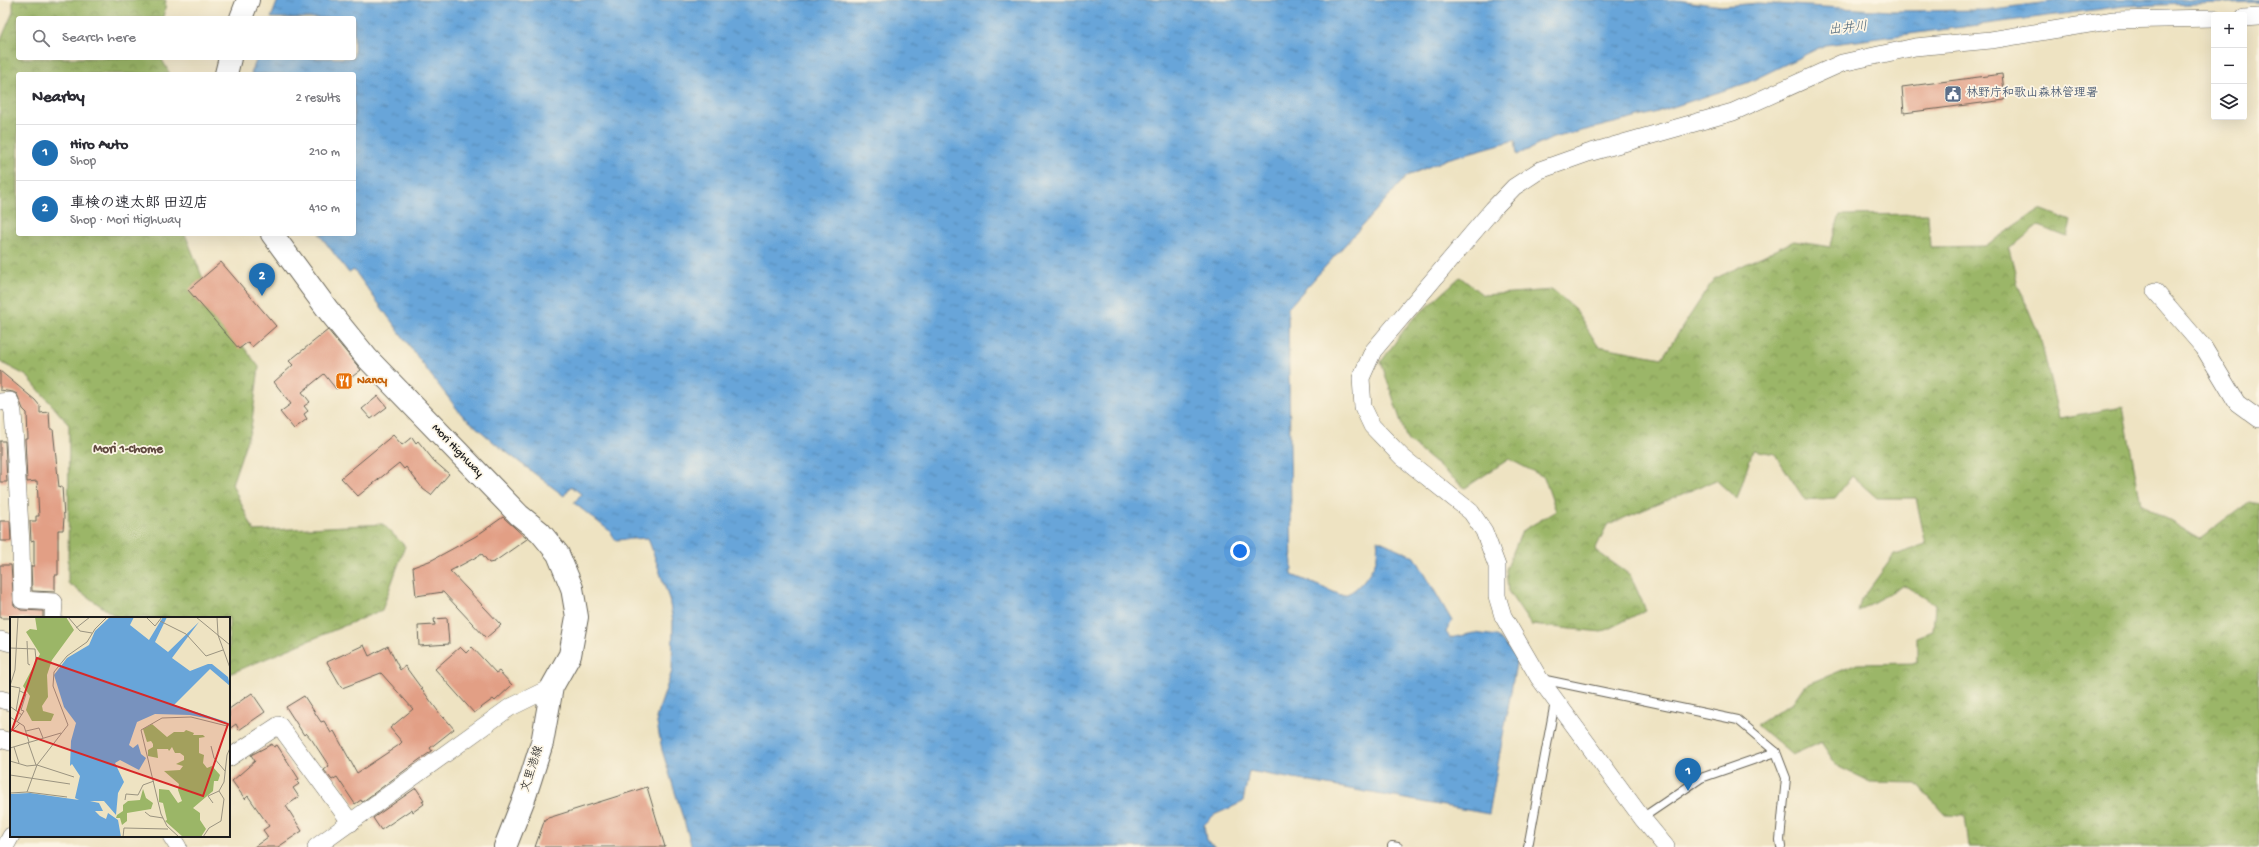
<!DOCTYPE html>
<html lang="en">
<head>
<meta charset="utf-8">
<style>
	:root { --surface:#fff; --page:#f2f2f3; --text:#2b2b33; --muted:#7c7c81; --line:#e1e1e2; --accent:#1f6fb2 }
	body { margin:0; font-family:"Gochi Hand","Klee One",sans-serif; background:var(--page); color:var(--text) }
	.controls { position:absolute; right:12px; top:12px; display:grid; overflow:hidden; border-radius:4px; box-shadow:0 4px 16px #0002 }
	.controls button { width:36px; height:36px; display:grid; place-items:center; padding:0; border:0; border-bottom:1px solid var(--line); background:var(--surface); color:var(--text); font:20px sans-serif }
	.you { position:absolute; left:1240px; top:551px; width:14px; height:14px; margin:-10px; border:3px solid #fff; border-radius:50%; background:#1a73e8; box-shadow:0 0 0 6px #1a73e833 }
	.badge { display:grid; place-items:center; width:26px; height:26px; border-radius:50%; background:var(--accent); color:#fff; font-size:13px; font-weight:700 }
	.pin { position:absolute; translate:-50% -33px; filter:drop-shadow(0 1px 2px #0008) }
	.pin::after { content:''; position:absolute; top:21px; width:14px; height:12px; background:inherit; clip-path:polygon(0 0,100% 0,50% 100%) }
	.list { margin:0; padding:0; list-style:none }
	h2 { display:flex; justify-content:space-between; align-items:center; height:52px; margin:0; padding:0 16px; font-size:17px }
	h2 small { font-size:13px; font-weight:400; color:var(--muted) }
	.list li { display:grid; grid-template-columns:26px 1fr auto; gap:12px; align-items:center; box-sizing:border-box; height:56px; padding:0 16px; border-top:1px solid var(--line) }
	.list b { display:block; font-size:15px; white-space:nowrap }
	.list p { margin:0; font-size:13px; white-space:nowrap; color:var(--muted) }
	.list em { font-size:13px; font-style:normal; color:var(--muted) }
	.icon { flex:none; width:22px; height:22px; fill:none; stroke:currentColor; stroke-width:2; stroke-linecap:round; stroke-linejoin:round }
	.map { position:relative; flex:none; width:2259px; height:847px; overflow:hidden }
	.search { position:absolute; background:var(--surface); box-shadow:0 4px 16px #0002; left:16px; top:16px; width:340px; height:44px; display:flex; align-items:center; gap:10px; box-sizing:border-box; padding:0 14px; border-radius:4px; color:var(--muted); font-size:15px }
	.panel { position:absolute; background:var(--surface); box-shadow:0 4px 16px #0002; left:16px; top:72px; width:340px; height:164px; border-radius:4px }
	.map>svg:first-child { display:block }
	.forest { fill:url(#forest-crowns); stroke:#5c6942 }
	.water { fill:url(#water-ripples); stroke:#42607a }
	.building { fill:#e29f85 }
	.lines { fill:none; stroke-linecap:round; stroke-linejoin:round }
	.lane-casing { stroke:#666256; stroke-width:10 }
	.street-casing { stroke:#666256; stroke-width:18 }
	.secondary-casing { stroke:#666256; stroke-width:24 }
	.lane { stroke:#fff; stroke-width:8 }
	.street { stroke:#fff; stroke-width:17 }
	.secondary { stroke:#fff; stroke-width:22 }
	.labels { text-anchor:middle; dominant-baseline:central; stroke-width:3.5; stroke-linejoin:round; paint-order:stroke }
	.service-label { font-size:12px; font-weight:bold; fill:#4e5e75; stroke:#fcf5e5; text-anchor:start }
	.food-label { font-size:12px; font-weight:bold; fill:#c56008; stroke:#fcf5e5; text-anchor:start }
	.street-label { font-size:12px; fill:#1c1c1c; stroke:#fcf5e5 }
	.water-label { font-size:13px; font-style:italic; fill:#3e5a71; stroke:#fcf5e5 }
	.neighbourhood-label { font-size:13px; font-weight:bold; fill:#614a41; stroke:#fcf5e5 }
	.inset-road { fill:none; stroke:#9a9380; stroke-width:1 }
	.view { fill:#d62828; fill-opacity:0.15; stroke:#d62828; stroke-width:2 }
	.inset-edge { fill:none; stroke:#1c1c1c; stroke-width:2 }
</style>
</head>
<body>
<div class="map">
<svg width="2259" height="847" viewBox="0 0 2259 847">
	<defs>
		<pattern id="forest-crowns" width="20" height="18" patternUnits="userSpaceOnUse"><rect width="20" height="18" fill="#9bb667"/><path d="M2 6a3 3 0 1 1 6 0M12 15a3 3 0 1 1 6 0" fill="none" stroke="#7e9354"/></pattern>
		<pattern id="water-ripples" width="26" height="14" patternUnits="userSpaceOnUse"><rect width="26" height="14" fill="#68a5d9"/><path d="M2 4q2-2 4 0t4 0M15 11q2-2 4 0t4 0" fill="none" stroke="#5586af"/></pattern>
	</defs>
	<rect width="100%" height="100%" fill="#fcf5e5"/>
	<filter id="ink" filterUnits="userSpaceOnUse"><feTurbulence type="fractalNoise" baseFrequency=".025" numOctaves="2"/><feDisplacementMap in="SourceGraphic" scale="8" xChannelSelector="R" yChannelSelector="G"/><feConvolveMatrix kernelMatrix="1 2 1 2 8 2 1 2 1" color-interpolation-filters="sRGB"/></filter>
	<filter id="wash" filterUnits="userSpaceOnUse"><feTurbulence type="fractalNoise" baseFrequency=".012" numOctaves="4" result="noise"/><feDisplacementMap in="SourceGraphic" scale="16" xChannelSelector="R" yChannelSelector="G"/><feGaussianBlur stdDeviation="0.9" result="paint"/><feColorMatrix in="noise" values="0 0 0 0 0 0 0 0 0 0 0 0 0 0 0 0 0 1.4 0 .05"/><feComposite in="paint" operator="in"/></filter>
	<g filter="url(#wash)">
		<rect width="100%" height="100%" fill="#eee3c2"/>
		<g class="forest">
			<path d="M13 0H166L164 18H18V58H161L170 74H18V234H185L216 311 259 367 251 428 232 484 254 531 383 524 405 546 382 610 229 674V618H118L68 583 69 425 27 376 0 362V42L13 12Z"/>
			<path d="M2040 209 2071 221 2067 237 2038 226 2009 249 2018 285 2040 337 2059 418 2123 407 2141 504 2200 539 2249 502 2259 504V847H1969L1965 816 1945 815 1916 783 1870 782 1837 766 1821 742 1792 755 1757 725 1792 703 1804 686 1857 664 1917 663V637L1933 631 1935 605 1904 585 1858 611 1861 600 1894 555 1926 545 1916 498H1877L1852 476 1835 498 1805 500 1775 454 1753 450 1737 499 1716 480 1607 525 1595 550 1630 575 1646 610 1602 632 1531 625 1508 591 1506 569 1522 531 1556 511 1544 477 1509 459 1465 488 1407 440 1381 362 1409 323 1460 277 1483 295 1553 290 1575 309 1598 346 1662 358 1714 279 1794 241 1830 247 1840 215 1928 214 1930 247 1985 246Z"/>
		</g>
		<path class="water" d="M278 0H1675L1722 6 1758 3 1891 11 1985 10 2065 0H2259V2L2124 6 1825 45 1747 83 1651 114 1553 138 1517 155 1515 140 1447 159 1407 176 1288 308 1292 575 1341 595C1355 595 1369 575 1375 563 1378 556 1377 547 1378 540L1415 557 1452 621 1446 632 1450 638 1474 633 1497 636 1517 658 1489 814 1249 771 1243 802 1214 815 1204 825 1206 840 1215 847H692L662 750 656 718 672 671 673 622 669 599 648 538 615 540 611 532 574 503 581 494 571 486 564 496 497 445 461 414 430 374 354 270 349 273 319 234H354V74H251L257 58H354V18H271Z"/>
		<g id="blocks">
			<g class="building">
				<path d="M2002 74 2005 100 1904 113 1902 87Z"/>
				<path d="M221 262 276 326 252 347 248 342 239 349 188 290Z"/>
				<path d="M328 330 361 370 336 389 324 374 302 392 310 402 304 406 308 411 304 414 307 419 294 429 280 412 291 404 274 382 293 365 289 361Z"/>
				<path d="M0 371 35 400 40 406V413L49 412 50 429H53L59 487 62 486 64 518 63 530H58V575H55V592L32 591 31 566H34V540L31 541 30 521H36V516H39L37 481 27 482 25 439H28L27 413 23 409 17 394 13 392 0 390Z"/>
				<path d="M378 396 387 407 371 419 362 409Z"/>
				<path d="M393 435 402 445 412 437 416 443 418 441 434 461 449 474 431 495 423 489 406 467 404 469 399 463 358 496 341 478Z"/>
				<path d="M0 441H5L7 482H0Z"/>
				<path d="M503 517 527 539 494 562 489 563 482 554 450 571 501 625 486 638 443 592 416 596 413 567 432 560 476 536Z"/>
				<path d="M0 521H10L11 541H0Z"/>
				<path d="M0 565H11L14 605 21 610 43 611V618H0Z"/>
				<path d="M447 618 449 644 419 646 418 626 435 625 434 619Z"/>
				<path d="M364 645 369 656 388 646 400 670 405 666 443 718 444 717 454 729 430 748 432 751 419 760 362 802 361 800 355 804 337 777 332 780 324 770 329 766 312 740 306 733 304 735 286 707 304 696 321 722 324 721 331 733 334 731 357 773 399 745 402 742 390 728 413 709 381 673 342 688 327 662Z"/>
				<path d="M460 647 466 653 472 647 496 673 499 671 512 685 495 701 493 699 474 713 435 669Z"/>
				<path d="M252 693 265 712 239 730 236 724 229 729V709Z"/>
				<path d="M272 744 274 747 277 745 299 779 296 781 299 784 293 788 299 797 286 806 302 831 278 847H254L268 837 263 830 269 826 248 796 245 799 232 781 255 761 251 755Z"/>
				<path d="M647 787 665 847H535L545 819Z"/>
				<path d="M416 788 424 800 422 801 424 804 413 812 412 809 381 830 373 818Z"/>
			</g>
		</g>
	</g>
	<g filter="url(#ink)">
		<use href="#blocks" fill-opacity="0" stroke="#666256" stroke-width="1"/>
		<g class="lines">
			<defs>
				<g id="lane">
					<path d="M1541 679 1738 720 1776 752 1701 778 1642 818"/>
					<path d="M1776 752 1786 778 1780 840 1781 847"/>
					<path d="M1392 846 1398 847"/>
					<path d="M1528 847 1555 702"/>
				</g>
				<g id="street">
					<path d="M2244 18 2259 17"/>
					<path d="M2155 291 2204 348 2237 403 2259 419"/>
					<path d="M0 402 10 401 13 412 21 544 22 600 54 602 53 618"/>
					<path d="M0 640 11 643"/>
					<path d="M0 699 11 702"/>
					<path d="M0 739 11 742"/>
					<path d="M229 758 279 725 351 823"/>
					<path d="M171 836 178 847"/>
					<path d="M5 847 11 836"/>
					<path d="M316 847 509 708 552 687"/>
					<path d="M1666 847 1642 818 1539 678 1503 616 1497 596V566L1484 531 1471 512 1402 457 1372 426 1363 407 1361 378 1373 351 1493 209 1514 187 1540 170 1588 153 1733 112 1842 63 1915 47 1991 40 2114 20 2214 18"/>
				</g>
				<g id="secondary">
					<path d="M241 18 248 0"/>
					<path d="M226 74 230 58"/>
					<path d="M272 234 328 310 367 358 519 515 540 532 558 554 572 588 577 617 570 655 552 687 542 743 525 796 505 847"/>
				</g>
			</defs>
			<use href="#lane" class="lane-casing"/>
			<use href="#street" class="street-casing"/>
			<use href="#secondary" class="secondary-casing"/>
			<use href="#lane" class="lane"/>
			<use href="#street" class="street"/>
			<use href="#secondary" class="secondary"/>
		</g>
	</g>
	<defs>
		<symbol id="civic-square" viewBox="-11 -11 22 22"><rect x="-9" y="-9" width="18" height="18" rx="4" fill="#5c6f8a" stroke="#fcf5e5"/><path d="M-.6-6.5H3V-4.5H.6V-3L4-1V1h2V6H-6V1h2V-1L-.6-3ZM-1.2 2.5V6h2.4V2.5Z" fill="#fff"/></symbol>
		<symbol id="restaurant-square" viewBox="-11 -11 22 22"><rect x="-9" y="-9" width="18" height="18" rx="4" fill="#e8710a" stroke="#fcf5e5"/><path d="M-5-6h1v4h1v-4h1v4h1v-4h1v5L-1.5 .5V6h-2V.5L-5-1ZM5-6V6H3V1.5H1.5Q1.5-4 5-6Z" fill="#fff"/></symbol>
	</defs>
	<g fill-rule="evenodd">
		<use href="#civic-square" x="1943" y="84" width="20" height="20"/>
		<use href="#restaurant-square" x="334" y="371" width="20" height="20"/>
	</g>
	<g class="labels">
		<g class="service-label">
			<text x="1966" y="94">林野庁和歌山森林管理署</text>
		</g>
		<g class="food-label">
			<text x="357" y="381">Nancy</text>
		</g>
		<g class="street-label">
			<text transform="translate(457 451) rotate(46)">Mori Highway</text>
			<text transform="translate(533 769) rotate(-72)">文里港線</text>
		</g>
		<g class="water-label">
			<text transform="translate(1848 29) rotate(-6)">出井川</text>
		</g>
		<g class="neighbourhood-label">
			<text x="128" y="449">Mori 1-chome</text>
		</g>
	</g>
	<g transform="translate(10 617)">
		<rect width="220" height="220" fill="#eee3c2"/>
		<path d="M25 0H56L64 13 42 43 37 58 38 80 32 89 33 94 44 97 41 104H22L16 93 20 79 13 69 30 37 16 15 20 12 27 13ZM142 107 157 120 164 115H174L176 113 184 116 183 118H193L195 120 189 121V136L194 138 193 146 197 151 202 149 210 158 208 164H204L203 174 183 191 190 196V203L196 212 191 220H173L155 204 157 203 153 186 149 185V172L159 173 168 186 172 184 168 173 169 167 154 154 170 153 173 149 166 147 174 143V139L170 136H165L162 130 159 134 158 132H147L148 141 138 139V133L143 130V127L141 124 137 125 133 112ZM133 172 136 181 143 186 141 192 117 196V204L112 208 110 201H106L107 198 113 194V188L118 184 130 183Z" fill="#9bb667"/>
		<path d="M100 0H124L120 8 139 23 153 0H157L145 25 158 35 189 5 162 41 180 54 198 47H202L218 60 220 69 200 52 164 88 220 106 180 98 145 97 127 105 119 128 123 131 128 127 131 137 136 141 129 153 110 143 105 146 114 165 108 176 106 198 94 184H80L89 186 93 194H85L90 199 96 202 98 196 108 203 111 220H0V177L20 176 69 183 65 181 70 159 62 147 60 149 61 124 66 106 54 90 44 58 57 41 79 28 85 14Z" fill="#68a5d9"/>
		<path class="inset-road" d="M58 0 70 14 82 16M136 0 145 9 152 0M186 0 220 28M207 0 208 18 220 51M150 4 176 17 196 39 213 33M66 11 80 0M17 24 18 47 20 48M0 31 25 32 26 43M0 69 5 53 8 0M0 69 10 71 6 94M1 90 12 98M0 100 14 109 19 125M7 105 14 94 11 93 16 77 10 74M16 114 29 111 33 121M0 116 10 106M18 125 26 148M201 129 204 141 215 154M4 130 9 146M0 131 51 116M0 144 17 149 27 148M27 148 58 108 43 69 44 55 57 39 77 25 85 12 97 0M27 148 64 160M0 158 60 167M17 175 27 148M0 176 17 175 57 180M115 183 116 177 128 178 133 168 144 164M203 186 198 179 209 174 214 165 217 138 220 131M135 195 140 199 153 201M113 220 114 211 158 212M169 220 157 209 151 197 131 113 152 101 181 100 217 109 220 107M193 220 199 211 211 204 214 182 209 174"/>
		<path class="view" d="M27 41 218 107 193 179 2 113Z"/>
		<rect width="220" height="220" class="inset-edge"/>
	</g>
</svg>
<div class="controls">
<button>+</button>
<button>−</button>
<button><svg class="icon" aria-label="layers" viewBox="0 0 24 24"><path d="M12 4l9 5-9 5-9-5zM3 14l9 5 9-5"/></svg></button>
</div>
<div class="you"></div>
<div class="pin badge" style="left:1688px;top:791px">1</div>
<div class="pin badge" style="left:262px;top:296px">2</div>
<div class="search"><svg class="icon" aria-label="search" viewBox="0 0 24 24"><circle cx="10" cy="10" r="6"/><path d="M15 15l6 6"/></svg>Search here</div>
<section class="panel">
<h2>Nearby<small>2 results</small></h2>
<ul class="list">
<li><span class="badge">1</span><div><b>Hiro Auto</b><p>Shop</p></div><em>210 m</em></li>
<li><span class="badge">2</span><div><b>車検の速太郎 田辺店</b><p>Shop · Mori Highway</p></div><em>410 m</em></li>
</ul>
</section>
</div>
</body>
</html>
